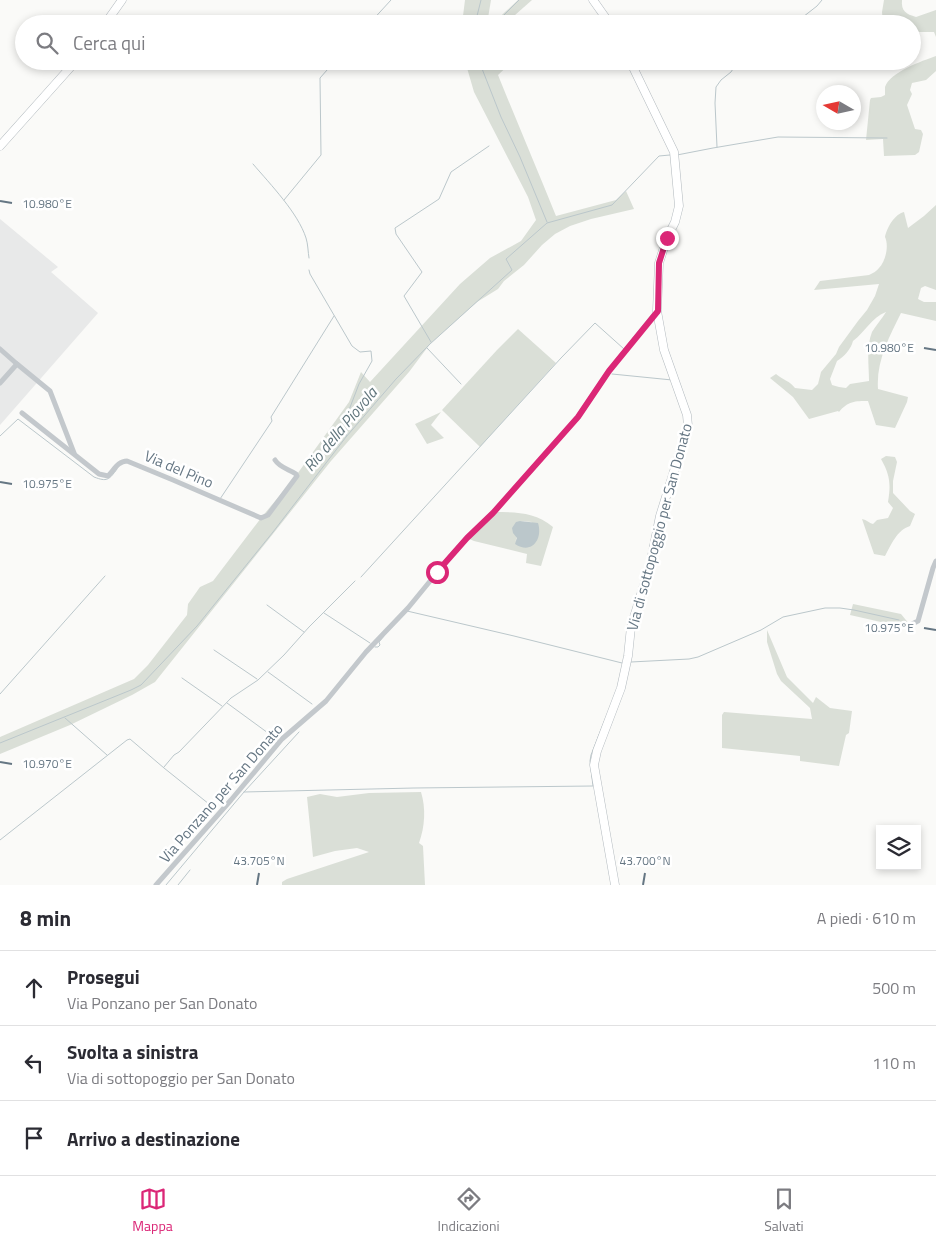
<!DOCTYPE html>
<html lang="it">
<head>
<meta charset="utf-8">
<style>
	:root { --surface:#fff; --page:#f2f2f3; --text:#2b2b33; --muted:#7c7c81; --line:#e1e1e2; --accent:#db2777 }
	body { margin:0; font-family:"Titillium Web",sans-serif; background:var(--page); color:var(--text) }
	.controls { position:absolute; right:15px; bottom:15px; display:grid; overflow:hidden; border-radius:0px; box-shadow:0 2px 8px #0003 }
	.controls button { width:45px; height:45px; display:grid; place-items:center; padding:0; border:0; border-bottom:1px solid var(--line); background:var(--surface); color:var(--text); font:25px sans-serif }
	.compass { position:absolute; left:816px; top:85px; width:45px; height:45px; border-radius:50%; background:var(--surface); box-shadow:0 2px 8px #0003; rotate:279deg }
	.stop { position:absolute; width:15px; height:15px; margin:-11px; border:4px solid #db2777; border-radius:50%; background:#fff }
	.stop.end { background:#db2777; border-color:#fff; box-shadow:0 1px 5px #0008 }
	.list { margin:0; padding:0; list-style:none }
	h2 { display:flex; justify-content:space-between; align-items:center; height:65px; margin:0; padding:0 20px; font-size:21px }
	h2 small { font-size:16px; font-weight:400; color:var(--muted) }
	.list li { display:grid; grid-template-columns:32px 1fr auto; gap:15px; align-items:center; box-sizing:border-box; height:75px; padding:0 20px; border-top:1px solid var(--line) }
	.list b { display:block; font-size:19px; white-space:nowrap }
	.list p { margin:0; font-size:16px; white-space:nowrap; color:var(--muted) }
	.list em { font-size:16px; font-style:normal; color:var(--muted) }
	.icon { flex:none; width:28px; height:28px; fill:none; stroke:currentColor; stroke-width:2; stroke-linecap:round; stroke-linejoin:round }
	.map { position:relative; flex:none; width:936px; height:885px; overflow:hidden }
	.search { position:absolute; background:var(--surface); box-shadow:0 2px 8px #0003; left:15px; right:15px; top:15px; height:55px; display:flex; align-items:center; gap:12px; box-sizing:border-box; padding:0 18px; border-radius:28px; color:var(--muted); font-size:19px }
	.sheet { height:290px; background:var(--surface) }
	nav { display:flex; justify-content:space-around; align-items:center; box-sizing:border-box; height:70px; border-top:1px solid var(--line); background:var(--surface); font-size:14px; color:var(--muted) }
	nav a { display:grid; justify-items:center; gap:2px }
	nav .on { color:var(--accent) }
	.map>svg:first-child { display:block }
	.built { fill:#e8e9e9 }
	.green { fill:#dadfd7; fill-rule:evenodd }
	.water { fill:#bbc7cb }
	.lines { fill:none; stroke-linecap:round; stroke-linejoin:round }
	.stream { stroke:#bbc7cb; stroke-width:1 }
	.secondary-casing { stroke:#b3babf; stroke-width:9 }
	.street { stroke:#c3c8cc; stroke-width:5 }
	.secondary { stroke:#fff; stroke-width:8 }
	.route { stroke:#db2777; stroke-width:6 }
	.ticks { fill:none; stroke:#657683; stroke-width:2 }
	.labels { text-anchor:middle; dominant-baseline:central; stroke-width:5; stroke-linejoin:round; paint-order:stroke }
	.street-label { font-size:15px; fill:#657683; stroke:#fff }
	.water-label { font-size:16px; font-style:italic; fill:#60757c; stroke:#fff }
	.ticks-label { font-size:12px; text-anchor:middle; fill:#657683; stroke:#fff; stroke-width:5; stroke-linejoin:round; paint-order:stroke }
</style>
</head>
<body>
<div class="map">
<svg width="936" height="885" viewBox="0 0 936 885">
	<rect width="100%" height="100%" fill="#fafaf8"/>
	<path class="built" d="M0 219 58 267 51 272 98 313 0 425Z"/>
	<g class="green">
		<path d="M465 0H491L487 24H462Z"/>
		<path d="M518 0H532L505 24H492Z"/>
		<path d="M884 0H902C901 11 906 14 916 17L936 10V37L934 32H912V24H883L882 12Z"/>
		<path d="M936 56V71L926 80 912 83 910 90 912 94 907 105 915 129 921 130 923 134 919 152 915 155 884 156 883 139 866 140 870 100 871 98 881 97 885 95C885 94 885 88 885 87 890 72 922 61 936 56Z"/>
		<path d="M465 61H511L512 62 498 75C517 122 537 169 556 216L616 200 626 191 634 209 591 219 570 226 555 234 542 245 524 265 504 281 498 289 477 302 430 344 409 372 331 461 155 682 132 695 70 725 0 754V737L134 679 148 665 187 615 188 604 200 587 213 581 261 518 295 477 349 402 361 372 370 382 460 284 490 258 521 241 536 220 528 197 474 92Z"/>
		<path d="M936 205V290L925 286 921 288 918 299 924 302H936V321L901 313C889 337 876 362 878 389L908 397 907 402 895 428 876 425 868 401C855 401 848 401 839 412L838 411 809 419 793 397 770 378 776 374C783 380 790 381 795 388L812 390 818 384 821 372 836 354 839 347 858 321 867 310 875 296 879 284 814 290 820 281 869 275C873 273 877 271 879 268 886 261 889 245 885 237 887 227 895 214 904 212L908 228 924 216ZM886 312C882 319 876 325 872 332 866 347 869 366 869 381L850 384 846 388 839 387 832 385 830 379 837 361C844 357 851 349 853 341 865 332 871 318 886 312Z"/>
		<path d="M518 329 556 363 480 447 442 410 497 350Z"/>
		<path d="M441 412 431 425 444 438 427 444 415 424Z"/>
		<path d="M886 456 895 457 897 462 893 481V493L910 511 915 514 910 526C897 530 891 545 885 556L874 554 862 519C867 520 869 523 873 524L877 520 888 518 893 508 888 502C891 484 890 475 881 459Z"/>
		<path d="M494 512C517 512 535 512 553 527L541 566 526 563 527 554 474 541 467 538ZM520 521 532 522 515 541 517 538 516 536Z"/>
		<path d="M853 604 901 614 910 625 903 627 850 615Z"/>
		<path d="M767 630 787 677 813 703 816 697 830 708 852 711 849 733 846 735 839 766 800 761V756L722 748V715L724 712 812 719 810 708 781 681 777 674 767 642Z"/>
		<path d="M421 792C426 808 425 827 419 843L423 846 425 885H282V882L287 879 369 852 357 848 335 851 313 857 307 797 320 794 337 797 369 793Z"/>
	</g>
	<path class="water" d="M520 521 538 523C543 539 532 555 515 544L517 538 513 533 512 528 516 522Z"/>
	<g class="lines">
		<g class="stream">
			<path d="M369 24 391 0"/>
			<path d="M475 24 481 0"/>
			<path d="M495 24 519 0"/>
			<path d="M794 24 817 6 822 0"/>
			<path d="M479 61 501 117 520 157 547 222"/>
			<path d="M717 147 715 103 716 87 721 80 731 72 738 61"/>
			<path d="M677 155 713 148 778 137 887 138"/>
			<path d="M253 164C271 185 298 213 306 238 308 244 308 252 309 258"/>
			<path d="M284 200 321 155 320 78 335 61"/>
			<path d="M309 270 310 274 352 346 360 352 371 351 372 361 359 384 349 410 346 436"/>
			<path d="M431 342 404 296 422 272 396 234 395 228 439 199 451 172 489 146"/>
			<path d="M427 348 461 384"/>
			<path d="M612 374 672 380"/>
			<path d="M0 436 18 419 94 477C107 482 109 480 117 469"/>
			<path d="M676 476 681 460"/>
			<path d="M220 499 272 421 271 417 334 316"/>
			<path d="M663 521 665 513"/>
			<path d="M655 559 658 543"/>
			<path d="M361 577 561 358 595 323 624 349"/>
			<path d="M267 605 304 632"/>
			<path d="M407 611 514 636 622 663"/>
			<path d="M324 613 370 643"/>
			<path d="M375 647H378L380 645 379 642 384 636"/>
			<path d="M214 650 257 679"/>
			<path d="M631 662 689 659 698 657 761 630 783 617 825 608H840L854 610 899 620"/>
			<path d="M268 672 312 704"/>
			<path d="M182 678 222 706"/>
			<path d="M0 694 105 576"/>
			<path d="M227 703 279 741"/>
			<path d="M65 718 107 755"/>
			<path d="M0 743 131 690 141 685 197 626 273 532 346 437 396 379 430 344 512 270 506 259 547 223 612 205 659 156 670 155"/>
			<path d="M164 767 174 755 179 752 231 698 258 680 284 655 309 627 355 581"/>
			<path d="M244 792 414 788 593 786 590 761 591 755 606 717"/>
			<path d="M0 840 127 740 130 739 164 768 214 808"/>
			<path d="M166 885 244 792 299 732"/>
			<path d="M178 885 190 870"/>
		</g>
		<defs>
			<g id="secondary">
				<path d="M593 0 610 24"/>
				<path d="M105 24 122 0"/>
				<path d="M0 146 76 61"/>
				<path d="M615 885 594 765 597 751 621 688 628 656 631 627 650 565 660 516 688 426 687 415 664 350 657 311 659 263 667 238 675 222 679 206 674 152 630 61"/>
			</g>
		</defs>
		<use href="#secondary" class="secondary-casing"/>
		<g class="street">
			<path d="M0 349 17 364 50 391 74 453"/>
			<path d="M0 383 17 364"/>
			<path d="M22 413 99 474 108 476C114 470 118 461 127 461L173 480 261 518 268 515 297 476 296 474C289 469 280 468 275 460"/>
			<path d="M910 625 918 621 933 568 936 561"/>
			<path d="M156 885 231 800 282 739 326 701 366 652 408 608 449 558 467 538 493 513 578 417 609 371 657 311"/>
		</g>
		<use href="#secondary" class="secondary"/>
	</g>
	<g class="lines">
		<path class="route" d="M437 572 467 538 493 513 578 417 609 371 658 311 659 263 667 238"/>
	</g>
	<path class="ticks" d="M0 201 12 203M924 348 936 350M0 482 12 484M924 628 936 630M0 762 12 764M257 885 259 873M643 885 645 873"/>
	<g class="labels">
		<g class="street-label">
			<text transform="translate(179 469) rotate(23)">Via del Pino</text>
			<text transform="translate(659 527) rotate(-75)">Via di sottopoggio per San Donato</text>
			<text transform="translate(221 793) rotate(-49)">Via Ponzano per San Donato</text>
		</g>
		<g class="water-label">
			<text transform="translate(340 429) rotate(-50)">Rio della Piovola</text>
		</g>
	</g>
	<g class="ticks-label">
		<text x="47" y="208">10.980°E</text>
		<text x="889" y="352">10.980°E</text>
		<text x="47" y="488">10.975°E</text>
		<text x="889" y="632">10.975°E</text>
		<text x="47" y="768">10.970°E</text>
		<text x="259" y="865">43.705°N</text>
		<text x="645" y="865">43.700°N</text>
	</g>
</svg>
<div class="controls">
<button><svg class="icon" aria-label="layers" viewBox="0 0 24 24"><path d="M12 4l9 5-9 5-9-5zM3 14l9 5 9-5"/></svg></button>
</div>
<svg class="compass" viewBox="-18 -18 36 36"><path d="M0-13l5 13h-10z" fill="#e53935"/><path d="M0 13l5-13h-10z" fill="#7c7c81"/></svg>
<div class="stop" style="left:437px;top:572px"></div>
<div class="stop end" style="left:667px;top:238px"></div>
<div class="search"><svg class="icon" aria-label="search" viewBox="0 0 24 24"><circle cx="10" cy="10" r="6"/><path d="M15 15l6 6"/></svg>Cerca qui</div>
</div>
<section class="sheet">
<h2>8 min<small>A piedi · 610 m</small></h2>
<ul class="list">
<li><svg class="icon" aria-label="ahead" viewBox="0 0 24 24"><path d="M12 20V5M6 11l6-6 6 6"/></svg><div><b>Prosegui</b><p>Via Ponzano per San Donato</p></div><em>500 m</em></li>
<li><svg class="icon" aria-label="left" viewBox="0 0 24 24"><path d="M17 20v-9H6M10 6l-5 5 5 5"/></svg><div><b>Svolta a sinistra</b><p>Via di sottopoggio per San Donato</p></div><em>110 m</em></li>
<li><svg class="icon" aria-label="arrive" viewBox="0 0 24 24"><path d="M6 21V4h12l-3 4 3 4H6"/></svg><div><b>Arrivo a destinazione</b></div></li>
</ul>
</section>
<nav>
<a class="on"><svg class="icon" aria-label="map" viewBox="0 0 24 24"><path d="M3 6l6-2 6 2 6-2v14l-6 2-6-2-6 2zM9 4v14M15 6v14"/></svg>Mappa</a>
<a><svg class="icon" aria-label="directions" viewBox="0 0 24 24"><path d="M12 3l9 9-9 9-9-9zM9 14v-3h6M13 9l2 2-2 2"/></svg>Indicazioni</a>
<a><svg class="icon" aria-label="saved" viewBox="0 0 24 24"><path d="M7 4h10v16l-5-4-5 4z"/></svg>Salvati</a>
</nav>
</body>
</html>
